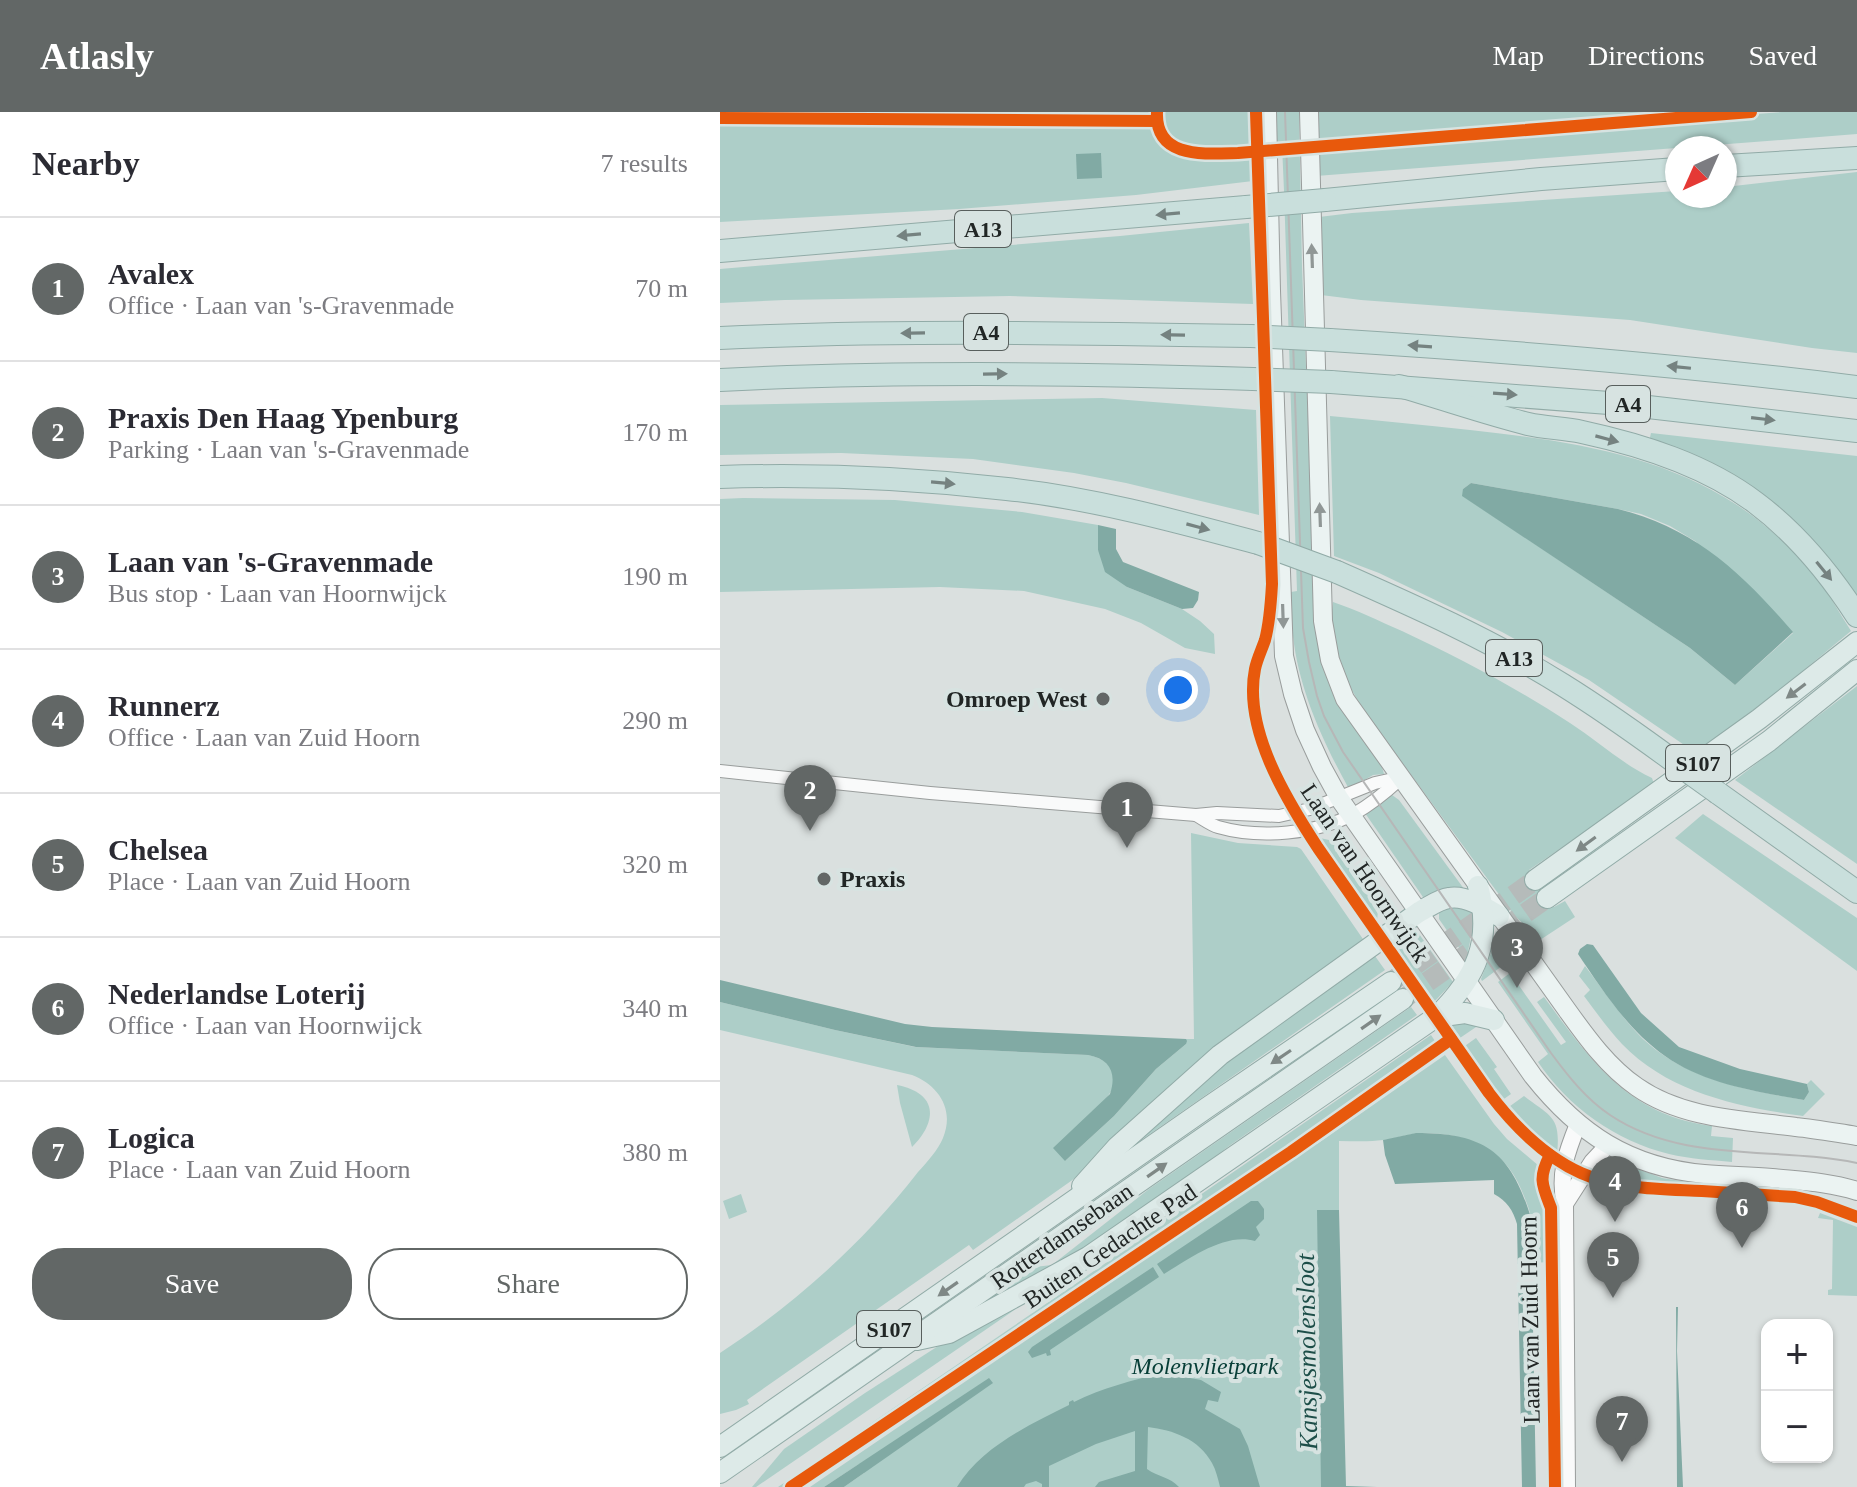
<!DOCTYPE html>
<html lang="en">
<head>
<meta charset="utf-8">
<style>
	:root { --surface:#fff; --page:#f2f2f3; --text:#2b2b33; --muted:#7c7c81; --line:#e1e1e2; --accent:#626766 }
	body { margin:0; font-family:Georgia,serif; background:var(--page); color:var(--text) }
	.controls { position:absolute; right:24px; bottom:24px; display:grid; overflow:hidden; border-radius:16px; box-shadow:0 2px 6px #0004 }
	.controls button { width:72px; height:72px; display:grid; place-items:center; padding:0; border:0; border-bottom:2px solid var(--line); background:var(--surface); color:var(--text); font:40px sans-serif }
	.compass { position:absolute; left:945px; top:24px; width:72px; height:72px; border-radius:50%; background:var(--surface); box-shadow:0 2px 6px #0004; rotate:225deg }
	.you { position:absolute; left:458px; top:578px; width:28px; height:28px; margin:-20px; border:6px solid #fff; border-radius:50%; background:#1a73e8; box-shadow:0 0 0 12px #1a73e833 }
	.badge { display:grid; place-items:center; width:52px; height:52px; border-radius:50%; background:var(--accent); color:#fff; font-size:26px; font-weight:700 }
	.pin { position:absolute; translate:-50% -66px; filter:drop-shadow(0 2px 4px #0008) }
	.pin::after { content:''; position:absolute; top:42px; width:28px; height:24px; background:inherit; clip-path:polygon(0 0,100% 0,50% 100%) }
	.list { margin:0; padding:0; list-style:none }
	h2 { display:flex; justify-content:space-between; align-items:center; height:104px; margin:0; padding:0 32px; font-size:34px }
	h2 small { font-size:26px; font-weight:400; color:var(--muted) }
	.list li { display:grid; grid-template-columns:52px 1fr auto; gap:24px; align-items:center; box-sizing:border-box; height:144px; padding:0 32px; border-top:2px solid var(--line) }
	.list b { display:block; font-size:30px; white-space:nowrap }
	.list p { margin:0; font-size:26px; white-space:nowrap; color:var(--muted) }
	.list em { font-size:26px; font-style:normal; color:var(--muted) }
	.actions { display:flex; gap:16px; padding:24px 32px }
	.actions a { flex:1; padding:18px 0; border:2px solid var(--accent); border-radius:32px; text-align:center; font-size:28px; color:var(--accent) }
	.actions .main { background:var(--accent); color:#fff }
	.map { position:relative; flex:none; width:1137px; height:1375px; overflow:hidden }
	header { display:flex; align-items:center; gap:48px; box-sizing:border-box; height:112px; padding:0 40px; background:var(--accent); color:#fff }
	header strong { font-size:38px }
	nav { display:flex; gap:44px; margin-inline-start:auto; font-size:28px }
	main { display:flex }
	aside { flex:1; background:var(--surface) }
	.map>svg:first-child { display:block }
	.green { fill:#adcec8; fill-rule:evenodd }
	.water { fill:#81aaa4 }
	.pier { fill:#dae0df }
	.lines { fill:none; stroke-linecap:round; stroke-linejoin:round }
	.primary-tunnel { stroke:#b5bbba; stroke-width:20; stroke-dasharray:20 10; stroke-linecap:butt }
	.minor-casing { stroke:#999d9c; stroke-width:14 }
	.tertiary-casing { stroke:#999d9c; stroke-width:18 }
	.secondary-casing { stroke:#999d9c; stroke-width:20 }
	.primary-casing { stroke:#91aba7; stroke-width:22 }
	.motorway-casing { stroke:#91aba7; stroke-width:24 }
	.minor { stroke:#f9fafa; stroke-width:12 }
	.tertiary { stroke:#f9fafa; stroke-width:16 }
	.secondary { stroke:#ebf3f2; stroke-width:18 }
	.primary { stroke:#ddeae8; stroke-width:20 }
	.motorway { stroke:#c9dfdc; stroke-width:22 }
	.tram { stroke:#b6b7b7; stroke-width:2 }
	.motorway-bridge-casing { stroke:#91aba7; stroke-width:24; stroke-linecap:butt }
	.motorway-bridge { stroke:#c9dfdc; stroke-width:22 }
	.cycleway-casing { stroke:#d7e3e1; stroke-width:17 }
	.cycleway { stroke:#e8590c; stroke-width:12 }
	.oneway { fill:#758280 }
	.oneway2 { fill:#909796 }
	.oneway3 { fill:#7f8886 }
	.poi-dot { fill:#626766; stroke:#d7e3e1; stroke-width:3 }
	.labels { text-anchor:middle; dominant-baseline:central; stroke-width:8; stroke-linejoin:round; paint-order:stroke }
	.shield { fill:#d7e3e1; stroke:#585f5d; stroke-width:2 }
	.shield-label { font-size:22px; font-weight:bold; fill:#212625 }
	.poi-label { font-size:24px; font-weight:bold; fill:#212625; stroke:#d7e3e1; text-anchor:end }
	.street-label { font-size:24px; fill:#212625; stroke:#d7e3e1 }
	.park-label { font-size:24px; font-style:italic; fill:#063d36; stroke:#d7e3e1 }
	.water-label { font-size:26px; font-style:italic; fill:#1d4e48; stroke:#d7e3e1 }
</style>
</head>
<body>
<header>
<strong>Atlasly</strong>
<nav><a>Map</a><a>Directions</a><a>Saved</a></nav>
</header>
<main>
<aside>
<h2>Nearby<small>7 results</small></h2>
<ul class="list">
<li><span class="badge">1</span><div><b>Avalex</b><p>Office · Laan van 's-Gravenmade</p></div><em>70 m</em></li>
<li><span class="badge">2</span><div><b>Praxis Den Haag Ypenburg</b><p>Parking · Laan van 's-Gravenmade</p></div><em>170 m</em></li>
<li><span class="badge">3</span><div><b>Laan van 's-Gravenmade</b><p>Bus stop · Laan van Hoornwijck</p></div><em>190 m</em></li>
<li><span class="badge">4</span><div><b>Runnerz</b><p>Office · Laan van Zuid Hoorn</p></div><em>290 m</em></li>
<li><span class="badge">5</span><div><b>Chelsea</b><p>Place · Laan van Zuid Hoorn</p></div><em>320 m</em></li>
<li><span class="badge">6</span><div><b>Nederlandse Loterij</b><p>Office · Laan van Hoornwijck</p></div><em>340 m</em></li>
<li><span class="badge">7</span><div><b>Logica</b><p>Place · Laan van Zuid Hoorn</p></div><em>380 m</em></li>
</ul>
<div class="actions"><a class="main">Save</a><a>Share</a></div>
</aside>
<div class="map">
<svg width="1137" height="1375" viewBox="0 0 1137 1375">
	<rect width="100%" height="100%" fill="#dae0df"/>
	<g class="green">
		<path d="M0 0H528L531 35 517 37V45H531L533 69 416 83 239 97 0 110Z"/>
		<path d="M555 0H579L582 155 596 503 662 655 664 662 653 663 629 677C603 630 579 578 573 524 571 510 571 494 571 480L577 479 564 79 562 33 556 32Z"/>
		<path d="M594 0H949L595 31Z"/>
		<path d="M1062 0H1137V22L596 64V39L846 16Z"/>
		<path d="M1137 60V241L1092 236 910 208 641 188 601 183 599 105 632 101 957 79V84H1005V75Z"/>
		<path d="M529 111 533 192 290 184 65 188 0 191V157L400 124Z"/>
		<path d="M382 286 536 298 539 403 406 371 354 361 253 347 121 341 0 343V293Z"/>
		<path d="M610 304C656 308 703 313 750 318 842 328 938 341 1017 393 1045 411 1073 437 1094 463 1108 480 1119 500 1131 519L1061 577 976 641 869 568 782 520 659 461 614 444ZM751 371 898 397 921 402 950 414 975 429 1073 521 1015 573 970 536 743 384V377Z"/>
		<path d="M931 321 1137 344V491L1088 433 929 330Z"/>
		<path d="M23 386 175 388 302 400 378 413V438L407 475 462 497 480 509 494 522 495 542 465 536 421 511 385 497 304 479 220 475 0 480V387Z"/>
		<path d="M613 490C637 498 659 509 682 519 739 546 797 576 850 611 878 629 902 652 932 666L934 672 809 758 834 795 845 789 855 805 820 828 794 803 642 596C628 572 614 545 611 517 610 508 612 499 613 490Z"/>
		<path d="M1137 574V752L1015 668Z"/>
		<path d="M672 683 679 688 747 781 705 788 645 701Z"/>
		<path d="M983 702 1137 806V859L955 726Z"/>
		<path d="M471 721 518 731 577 735 581 737 645 830 351 1069 253 1138 249 1133 27 1288 29 1292 16 1298 0 1302V1241C74 1193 144 1130 198 1060 207 1050 218 1038 223 1026 235 997 218 973 192 963L0 918V890L115 918 195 935 368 943C376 945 384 947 390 955 405 979 376 993 364 1008 356 1020 351 1036 345 1049L394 1004 436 957 466 932V927H474Z"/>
		<path d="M600 726 609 728 618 734 653 785 658 798 657 810 598 727Z"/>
		<path d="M725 794 752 798 750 830 747 843H744L719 807V799Z"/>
		<path d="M692 812 733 870 712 892 671 833Z"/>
		<path d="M776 819 794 845 762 869 761 867 773 836Z"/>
		<path d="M655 844 665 858 404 1040 415 1027 443 1008 486 967 531 930Z"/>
		<path d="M865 854C884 879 901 905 923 927 967 968 1027 978 1084 988L1089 980 1087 972 1091 968 1105 982 1083 1004C1019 995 949 981 902 932 888 917 876 900 864 884L870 878 859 864Z"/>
		<path d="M790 861 841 933 846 930 817 890 824 885C871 949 908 1003 992 1014L991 1024 1013 1026 1012 1050C991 1048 970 1047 949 1042 896 1029 848 995 818 950L828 942 778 870Z"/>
		<path d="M691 895 697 903 509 1034 389 1126 227 1215 314 1155 332 1153 429 1077Z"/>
		<path d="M731 909 759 913 737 928 726 912Z"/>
		<path d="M711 923 717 932 439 1123 201 1281 66 1375H58L393 1146 392 1144Z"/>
		<path d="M756 926 777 955 774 957 791 982 781 989 742 936Z"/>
		<path d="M725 943 774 1012 787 1027 819 1054C814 1070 824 1082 826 1098 830 1115 828 1133 828 1150L813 1151C812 1136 813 1121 811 1107 810 1097 805 1087 801 1077 784 1035 743 1020 700 1021 687 1022 675 1027 663 1028 649 1030 634 1029 619 1029V1098H605L607 1375H124L144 1361 139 1352 104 1375H90L367 1187 595 1028 597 1032Z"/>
		<path d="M177 973C218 981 218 1009 192 1035L180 991Z"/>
		<path d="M804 984C831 1005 841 1004 837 1042L812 1023 786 997Z"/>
		<path d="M884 1048H894L942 1066 967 1070V1074L906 1069 873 1060Z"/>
		<path d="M21 1082 27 1100 9 1107 3 1089Z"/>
		<path d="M1100 1101 1137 1115V1184L1108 1183V1178L1112 1177 1113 1108 1098 1106Z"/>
		<path d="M325 1177 36 1375H32L64 1337 145 1281 226 1229Z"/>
	</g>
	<g class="water">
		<path d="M381 41 382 66 357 67 356 42Z"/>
		<path d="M751 371 898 397C975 416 1022 461 1073 520L1015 573 970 536 742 384 743 377Z"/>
		<path d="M378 413 396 417V437L403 450 479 480 478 488 473 496 462 497 407 475 385 460 378 438Z"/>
		<path d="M867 832 873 833 921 901 959 935 1020 957 1087 972 1089 980 1084 988C1038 980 984 972 945 944 908 918 883 879 858 842L860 837Z"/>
		<path d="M0 868 185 912 212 915 466 927 467 929 466 932 436 957 394 1004 345 1049 333 1036 390 982C397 961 390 947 368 943L196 935 115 918 0 890Z"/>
		<path d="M696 1021C765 1021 791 1040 811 1106L816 1375H802L797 1112C793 1098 787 1089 774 1082V1068L675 1072 665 1043 663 1028Z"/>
		<path d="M531 1089H538L544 1097V1107L536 1115 540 1123 535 1129C506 1120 468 1147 444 1162L437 1152Z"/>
		<path d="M597 1098H619L626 1374 657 1375H601Z"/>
		<path d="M433 1155 439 1165 330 1238 331 1243 327 1244 326 1241 312 1246 308 1240 312 1235Z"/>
		<path d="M956 1195H958L957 1239 963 1375H957Z"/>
		<path d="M443 1261 481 1268 501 1280 498 1290 488 1288 485 1297 520 1317 528 1334 540 1375H500C498 1367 496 1358 492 1351 479 1327 453 1318 428 1315L427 1357C438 1365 450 1365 459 1375H375L379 1370 415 1359V1319L376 1332 329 1354V1375H322V1372L316 1369 306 1372 304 1375H237C261 1335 309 1313 349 1293V1290L353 1288 354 1290C382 1276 413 1268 443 1261Z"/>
		<path d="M269 1266 273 1271 124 1375H104Z"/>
	</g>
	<path class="pier" d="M794 1152H817V1171L794 1172Z"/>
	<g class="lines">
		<g class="primary-tunnel">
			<path d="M671 870 815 768"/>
			<path d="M683 887 827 786"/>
		</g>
		<defs>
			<g id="minor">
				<path d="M0 659 210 681 476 703 497 701 559 704 590 697 655 671 682 665"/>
				<path d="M476 703C483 707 491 713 498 715 540 727 596 722 634 702 651 692 665 681 679 668"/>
			</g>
			<g id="tertiary">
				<path d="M845 1092 872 1050 888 1033"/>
				<path d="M847 1375 845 1092C838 1063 847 1039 858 1012"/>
			</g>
			<g id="secondary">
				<path d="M547 0 551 179 564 544 573 582 585 618 602 655 619 686 813 964C859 1022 909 1055 984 1062 1007 1064 1029 1064 1052 1066 1081 1069 1109 1070 1137 1079"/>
				<path d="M589 0 603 509 610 548 625 587 847 898C867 926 888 955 917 975 963 1007 1022 1008 1076 1015 1096 1017 1117 1021 1137 1024"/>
			</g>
			<g id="primary">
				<path d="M815 768 1039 607 1137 530"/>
				<path d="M827 786 1049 629 1137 558"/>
				<path d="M716 905 745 901 774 908"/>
				<path d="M362 1074 397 1035 500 943 699 800C709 795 719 787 729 786 746 783 766 796 779 804"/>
				<path d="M197 1228 229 1221 368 1145 716 905C756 866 773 830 758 774"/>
				<path d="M0 1335 488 995 671 870"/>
				<path d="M0 1361 683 887"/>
			</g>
			<g id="motorway">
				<path d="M1005 54 1137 46"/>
				<path d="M605 88 821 67 957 57"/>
				<path d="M0 139 526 95"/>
				<path d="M0 226C177 218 354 221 531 224"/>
				<path d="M610 228C786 239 962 253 1137 275"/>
				<path d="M0 268C177 259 355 261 533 267"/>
				<path d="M611 270 902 292 1137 319"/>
				<path d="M679 274C722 286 764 301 808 312 825 316 844 316 862 320 922 333 986 353 1036 391 1076 421 1110 462 1137 504"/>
				<path d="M0 365C96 362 192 366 287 377 372 386 456 409 538 431"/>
				<path d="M617 460C694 494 771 528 843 573 883 598 921 625 959 653"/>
				<path d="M998 681 1137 780"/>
			</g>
		</defs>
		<use href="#minor" class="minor-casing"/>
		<use href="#tertiary" class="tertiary-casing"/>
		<use href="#secondary" class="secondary-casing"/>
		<use href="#primary" class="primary-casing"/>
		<use href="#motorway" class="motorway-casing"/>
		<use href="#minor" class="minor"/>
		<use href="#tertiary" class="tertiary"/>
		<use href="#secondary" class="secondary"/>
		<use href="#primary" class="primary"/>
		<use href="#motorway" class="motorway"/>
		<path class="tram" d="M565 0 583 516 589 550 597 584 604 604 623 640 831 941C848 964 866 987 890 1003 963 1052 1055 1034 1137 1051"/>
		<defs>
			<g id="motorway-bridge">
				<path d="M526 95 605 88"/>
				<path d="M531 224 610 228"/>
				<path d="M533 267 611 270"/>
				<path d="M538 431 617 460"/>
				<path d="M959 653 998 681"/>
			</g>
		</defs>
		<use href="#motorway-bridge" class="motorway-bridge-casing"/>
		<use href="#motorway-bridge" class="motorway-bridge"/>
		<defs>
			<g id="cycleway">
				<path d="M437 0C435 47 484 42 518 41L1031 0"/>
				<path d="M536 0 552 472C551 490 550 509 545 528 542 537 537 547 535 557 523 617 566 687 598 736L769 981C794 1014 823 1044 861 1061 899 1078 942 1077 982 1079 1013 1081 1044 1083 1075 1085L1097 1090 1137 1105"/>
				<path d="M0 6 437 9"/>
				<path d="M830 1043C818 1066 822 1073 831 1096L835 1375"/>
				<path d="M71 1375 571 1040 731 927"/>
			</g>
		</defs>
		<use href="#cycleway" class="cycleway-casing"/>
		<use href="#cycleway" class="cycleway"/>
	</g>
	<defs><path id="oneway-solid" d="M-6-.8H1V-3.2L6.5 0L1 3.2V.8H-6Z" transform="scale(2)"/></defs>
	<g class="oneway">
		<use href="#oneway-solid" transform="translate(448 102) rotate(175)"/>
		<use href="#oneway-solid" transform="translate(189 123) rotate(175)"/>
		<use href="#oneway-solid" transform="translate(193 221) rotate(179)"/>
		<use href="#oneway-solid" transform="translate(453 223) rotate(-179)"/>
		<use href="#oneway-solid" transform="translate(700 234) rotate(-176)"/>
		<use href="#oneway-solid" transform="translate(959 255) rotate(-174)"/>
		<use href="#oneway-solid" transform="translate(275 262) rotate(-1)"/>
		<use href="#oneway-solid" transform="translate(785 282) rotate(4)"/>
		<use href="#oneway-solid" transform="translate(1043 307) rotate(7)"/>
		<use href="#oneway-solid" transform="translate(887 327) rotate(15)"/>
		<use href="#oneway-solid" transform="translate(223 371) rotate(5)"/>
		<use href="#oneway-solid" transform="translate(478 415) rotate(15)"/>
		<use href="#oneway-solid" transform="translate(1104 459) rotate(51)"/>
	</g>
	<g class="oneway2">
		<use href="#oneway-solid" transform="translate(592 144) rotate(-92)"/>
		<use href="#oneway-solid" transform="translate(600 403) rotate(-92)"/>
		<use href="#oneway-solid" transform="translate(563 504) rotate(88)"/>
	</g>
	<g class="oneway3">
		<use href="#oneway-solid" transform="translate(1076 579) rotate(143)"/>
		<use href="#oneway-solid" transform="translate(866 732) rotate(144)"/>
		<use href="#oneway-solid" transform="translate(651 910) rotate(-35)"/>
		<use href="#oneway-solid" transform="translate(561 945) rotate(146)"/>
		<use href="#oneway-solid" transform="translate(437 1058) rotate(-35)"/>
		<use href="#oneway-solid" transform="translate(228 1177) rotate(145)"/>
	</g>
	<g class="poi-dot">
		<circle cx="383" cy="587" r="8"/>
		<circle cx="104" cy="767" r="8"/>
	</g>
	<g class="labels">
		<g class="shield">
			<rect x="235" y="99" width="56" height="36" rx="6"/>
			<rect x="244" y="202" width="44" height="36" rx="6"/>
			<rect x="886" y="274" width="44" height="36" rx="6"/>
			<rect x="766" y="528" width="56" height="36" rx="6"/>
			<rect x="946" y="633" width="64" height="36" rx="6"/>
			<rect x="137" y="1199" width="64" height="36" rx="6"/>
		</g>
		<g class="shield-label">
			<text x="263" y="117">A13</text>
			<text x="266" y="220">A4</text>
			<text x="908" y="292">A4</text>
			<text x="794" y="546">A13</text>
			<text x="978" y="651">S107</text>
			<text x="169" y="1217">S107</text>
		</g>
		<g class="poi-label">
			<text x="367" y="587">Omroep West</text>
			<text x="120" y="767" text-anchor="start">Praxis</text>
		</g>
		<g class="street-label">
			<text transform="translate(645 761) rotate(56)">Laan van Hoornwijck</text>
			<text transform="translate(342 1124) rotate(-35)">Rotterdamsebaan</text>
			<text transform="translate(390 1134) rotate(-34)">Buiten Gedachte Pad</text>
			<text transform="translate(810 1208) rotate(-91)">Laan van Zuid Hoorn</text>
		</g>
		<g class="park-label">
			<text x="485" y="1254">Molenvlietpark</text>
		</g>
		<g class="water-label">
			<text transform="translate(587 1240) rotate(-91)">Kansjesmolensloot</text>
		</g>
	</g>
</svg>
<div class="controls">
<button>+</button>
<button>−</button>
</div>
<svg class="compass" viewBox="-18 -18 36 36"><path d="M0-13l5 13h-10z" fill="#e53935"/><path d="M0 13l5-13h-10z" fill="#7c7c81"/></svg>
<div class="you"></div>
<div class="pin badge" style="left:407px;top:736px">1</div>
<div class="pin badge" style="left:90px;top:719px">2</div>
<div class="pin badge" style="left:797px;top:876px">3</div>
<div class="pin badge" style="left:895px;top:1110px">4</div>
<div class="pin badge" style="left:893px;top:1186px">5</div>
<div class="pin badge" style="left:1022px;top:1136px">6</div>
<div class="pin badge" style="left:902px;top:1350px">7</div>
</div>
</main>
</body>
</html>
